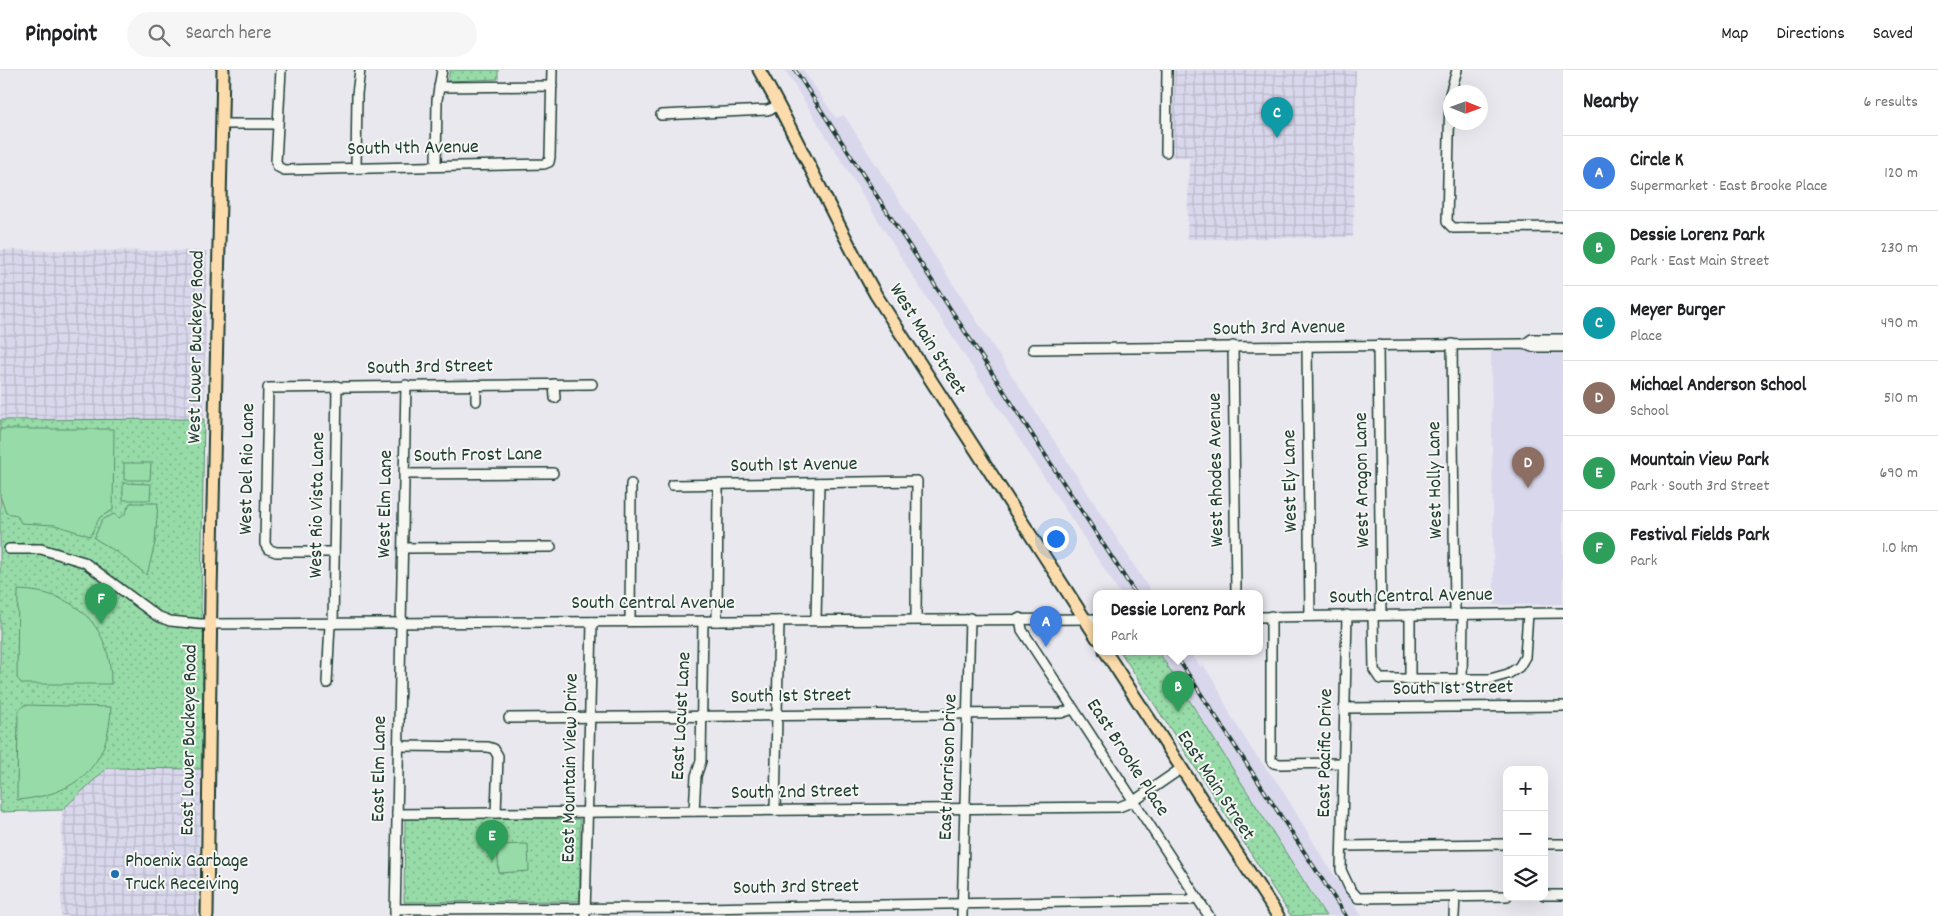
<!DOCTYPE html>
<html lang="en">
<head>
<meta charset="utf-8">
<style>
	:root { --surface:#fff; --page:#f6f6f6; --text:#202124; --muted:#757577; --line:#e0e0e0; --accent:#111827 }
	body { margin:0; font-family:Dekko,sans-serif; background:var(--page); color:var(--text) }
	.controls { position:absolute; right:15px; bottom:15px; display:grid; overflow:hidden; border-radius:10px; box-shadow:0 5px 20px #0002 }
	.controls button { width:45px; height:45px; display:grid; place-items:center; padding:0; border:0; border-bottom:1px solid var(--line); background:var(--surface); color:var(--text); font:25px sans-serif }
	.compass { position:absolute; left:1443px; top:15px; width:45px; height:45px; border-radius:50%; background:var(--surface); box-shadow:0 5px 20px #0002; rotate:91deg }
	.you { position:absolute; left:1055px; top:468px; width:18px; height:18px; margin:-12px; border:4px solid #fff; border-radius:50%; background:#1a73e8; box-shadow:0 0 0 8px #1a73e833 }
	.badge { display:grid; place-items:center; width:32px; height:32px; border-radius:50%; background:var(--accent); color:#fff; font-size:16px; font-weight:700 }
	.pin { position:absolute; translate:-50% -41px; filter:drop-shadow(0 1px 2px #0008) }
	.pin::after { content:''; position:absolute; top:26px; width:18px; height:15px; background:inherit; clip-path:polygon(0 0,100% 0,50% 100%) }
	.popup { position:absolute; left:1093px; top:520px; width:170px; height:65px; box-sizing:border-box; display:grid; place-content:center; border-radius:10px; background:var(--surface); filter:drop-shadow(0 1px 4px #0005); font-size:16px; white-space:nowrap; color:var(--muted) }
	.popup b { font-size:19px; color:var(--text) }
	.popup::after { content:''; position:absolute; left:50%; top:100%; margin-left:-10px; border:10px solid transparent; border-top-color:var(--surface) }
	.list { margin:0; padding:0; list-style:none }
	h2 { display:flex; justify-content:space-between; align-items:center; height:65px; margin:0; padding:0 20px; font-size:21px }
	h2 small { font-size:16px; font-weight:400; color:var(--muted) }
	.list li { display:grid; grid-template-columns:32px 1fr auto; gap:15px; align-items:center; box-sizing:border-box; height:75px; padding:0 20px; border-top:1px solid var(--line) }
	.list b { display:block; font-size:19px; white-space:nowrap }
	.list p { margin:0; font-size:16px; white-space:nowrap; color:var(--muted) }
	.list em { font-size:16px; font-style:normal; color:var(--muted) }
	.icon { flex:none; width:28px; height:28px; fill:none; stroke:currentColor; stroke-width:2; stroke-linecap:round; stroke-linejoin:round }
	.map { position:relative; flex:none; width:1563px; height:846px; overflow:hidden }
	header { display:flex; align-items:center; gap:30px; box-sizing:border-box; height:70px; padding:0 25px; background:var(--surface); border-bottom:1px solid var(--line) }
	header strong { font-size:24px }
	nav { display:flex; gap:28px; margin-inline-start:auto; font-size:18px }
	.search { width:350px; height:45px; background:var(--page); display:flex; align-items:center; gap:12px; box-sizing:border-box; padding:0 18px; border-radius:28px; color:var(--muted); font-size:19px }
	main { display:flex }
	aside { flex:1; background:var(--surface) }
	.map>svg:first-child { display:block }
	.built { fill:#d9d7eb }
	.industrial { fill:url(#industrial-grid) }
	.park { fill:url(#park-dots); stroke:#5b8c6e }
	.pitch { fill:#97dca8; stroke:#5b8c6e }
	.lines { fill:none; stroke-linecap:round; stroke-linejoin:round }
	.minor-casing { stroke:#1f3d34; stroke-width:12 }
	.major-casing { stroke:#1f3d34; stroke-width:15 }
	.minor { stroke:#f6f6f2; stroke-width:9 }
	.major { stroke:#fcdcac; stroke-width:11 }
	.rail-casing { stroke:#1f3d34; stroke-width:4 }
	.rail { stroke:#f6f6f2; stroke-width:2; stroke-dasharray:5.5; stroke-linecap:butt }
	.poi-dot { fill:#1f6fb2; stroke:#f6f6f2; stroke-width:2 }
	.labels { text-anchor:middle; dominant-baseline:central; stroke-width:4; stroke-linejoin:round; paint-order:stroke }
	.street-label { font-size:20px; fill:#1f3d34; stroke:#f6f6f2 }
	.poi-label { font-size:20px; fill:#1f3d34; stroke:#f6f6f2; text-anchor:start }
</style>
</head>
<body>
<header>
<strong>Pinpoint</strong>
<div class="search"><svg class="icon" aria-label="search" viewBox="0 0 24 24"><circle cx="10" cy="10" r="6"/><path d="M15 15l6 6"/></svg>Search here</div>
<nav><a>Map</a><a>Directions</a><a>Saved</a></nav>
</header>
<main>
<div class="map">
<svg width="1563" height="846" viewBox="0 0 1563 846">
	<defs>
		<pattern id="industrial-grid" width="8" height="8" patternUnits="userSpaceOnUse" patternTransform="scale(1.25)"><rect width="8" height="8" fill="#d9d7eb"/><path d="M0 4h8M4 0v8" fill="none" stroke="#bab9ca"/></pattern>
		<pattern id="park-dots" width="8" height="8" patternUnits="userSpaceOnUse" patternTransform="scale(1.25)"><rect width="8" height="8" fill="#97dca8"/><path d="M2 2h.1M6 6h.1" fill="none" stroke="#7bb48a" stroke-width="1.8" stroke-linecap="round"/></pattern>
	</defs>
	<rect width="100%" height="100%" fill="#e9e8ef"/>
	<filter id="ink" filterUnits="userSpaceOnUse"><feTurbulence type="fractalNoise" baseFrequency=".02" numOctaves="2"/><feDisplacementMap in="SourceGraphic" scale="10" xChannelSelector="R" yChannelSelector="G"/><feConvolveMatrix kernelMatrix="1 2 1 2 8 2 1 2 1" color-interpolation-filters="sRGB"/></filter>
	<g filter="url(#ink)">
		<g class="built">
			<path d="M785 0H803L836 48 844 45 1152 523H1120L917 213Z"/>
			<path d="M1563 280V534L1494 535 1491 281Z"/>
			<path d="M1158 581H1189L1201 597 1202 593 1217 616 1230 644 1252 680 1280 716 1324 790 1362 846H1327Z"/>
		</g>
		<g class="industrial">
			<path d="M1174 0H1356L1353 167 1187 169 1189 87H1172Z"/>
			<path d="M0 180 207 181 204 349 0 351Z"/>
			<path d="M107 698 201 699 197 846H61L62 740Z"/>
		</g>
		<g class="park">
			<path d="M450 0H498V9L448 11Z"/>
			<path d="M204 349 201 537 204 570 201 699 107 698 62 740 0 742V350Z"/>
			<path d="M1120 581H1158L1326 846H1291Z"/>
			<path d="M405 748 580 749V831L404 832Z"/>
		</g>
		<g class="pitch">
			<path d="M0 359H114L113 440 100 447 90 466 55 455 21 453 17 445 6 443 0 426Z"/>
			<path d="M124 393H151L150 410H124Z"/>
			<path d="M123 413 151 414 150 430H123Z"/>
			<path d="M130 433H158L155 473 147 505 117 482 94 468 102 450 114 444 119 448 125 444Z"/>
			<path d="M18 520C75 521 112 556 111 614H22L17 608Z"/>
			<path d="M24 635 111 637C109 697 76 725 17 730L18 642Z"/>
			<path d="M528 774 529 801 499 803 497 775Z"/>
		</g>
		<g class="lines">
			<defs>
				<g id="minor">
					<path d="M281 0 276 92 278 97 284 100 544 94 549 92 550 87 552 0"/>
					<path d="M1457 0 1450 24 1447 152 1453 158 1563 157"/>
					<path d="M439 17 552 16"/>
					<path d="M661 45 767 40 779 36"/>
					<path d="M222 54H277"/>
					<path d="M1166 82 1167 0"/>
					<path d="M436 96 437 30 442 0"/>
					<path d="M356 97 357 24 360 0"/>
					<path d="M1452 274 1455 544"/>
					<path d="M1525 274 1532 269H1563"/>
					<path d="M1378 275 1381 545"/>
					<path d="M1233 276 1236 523"/>
					<path d="M1307 276 1310 546"/>
					<path d="M1033 279 1525 274 1532 277H1563"/>
					<path d="M554 314 555 328"/>
					<path d="M476 331V315"/>
					<path d="M404 404 553 403"/>
					<path d="M672 415 917 411 916 549"/>
					<path d="M403 478 551 477"/>
					<path d="M9 479H41L84 492 157 546 170 551 200 554 1097 549"/>
					<path d="M334 482H276L268 479 265 474 268 318 592 314"/>
					<path d="M1347 545 1341 800 1350 819 1358 828 1507 826"/>
					<path d="M1373 545 1374 600 1380 609H1490L1508 604 1519 597 1525 587 1528 543"/>
					<path d="M1410 545V609"/>
					<path d="M1271 546V690L1274 693 1280 694 1343 693"/>
					<path d="M1259 547 1563 543"/>
					<path d="M1020 548 1022 560 1209 846"/>
					<path d="M816 550 819 413"/>
					<path d="M630 551 631 414"/>
					<path d="M717 551 718 415"/>
					<path d="M333 554 337 316"/>
					<path d="M1462 609 1463 544"/>
					<path d="M327 613 330 554"/>
					<path d="M1344 638 1563 636"/>
					<path d="M509 648 1061 643 1073 639"/>
					<path d="M399 676 488 677 494 679 498 686 496 743"/>
					<path d="M775 740 779 551"/>
					<path d="M694 741 696 706 701 691 703 551"/>
					<path d="M397 744 1119 737 1134 731 1182 698"/>
					<path d="M1544 774H1563"/>
					<path d="M1342 776 1507 774"/>
					<path d="M1544 825H1563"/>
					<path d="M395 839 701 838 1189 830 1196 827"/>
					<path d="M395 846 406 315"/>
					<path d="M585 846 592 552"/>
					<path d="M962 846 970 548"/>
					<path d="M1454 846 1455 826"/>
				</g>
				<g id="major">
					<path d="M759 0C801 73 834 151 876 225L1097 568"/>
					<path d="M1105 581 1278 846"/>
					<path d="M207 846 211 522 223 0"/>
				</g>
			</defs>
			<use href="#minor" class="minor-casing"/>
			<use href="#major" class="major-casing"/>
			<use href="#minor" class="minor"/>
			<use href="#major" class="major"/>
			<defs>
				<g id="rail">
					<path d="M795 0 1135 523"/>
					<path d="M1173 581 1346 846"/>
				</g>
			</defs>
			<use href="#rail" class="rail-casing"/>
			<use href="#rail" class="rail"/>
		</g>
	</g>
	<circle class="poi-dot" cx="115" cy="804" r="5"/>
	<g class="labels">
		<g class="street-label">
			<text transform="translate(413 79) rotate(-1)">South 4th Avenue</text>
			<text transform="translate(1279 259) rotate(-1)">South 3rd Avenue</text>
			<text transform="translate(927 270) rotate(58)">West Main Street</text>
			<text transform="translate(197 277) rotate(-89)">West Lower Buckeye Road</text>
			<text transform="translate(430 298) rotate(-1)">South 3rd Street</text>
			<text transform="translate(478 386) rotate(-1)">South Frost Lane</text>
			<text transform="translate(794 396) rotate(-1)">South 1st Avenue</text>
			<text transform="translate(248 399) rotate(-89)">West Del Rio Lane</text>
			<text transform="translate(1217 400) rotate(-91)">West Rhodes Avenue</text>
			<text transform="translate(1363 410) rotate(-91)">West Aragon Lane</text>
			<text transform="translate(1436 410) rotate(-91)">West Holly Lane</text>
			<text transform="translate(1291 411) rotate(-91)">West Ely Lane</text>
			<text transform="translate(386 434) rotate(-89)">West Elm Lane</text>
			<text transform="translate(318 435) rotate(-89)">West Rio Vista Lane</text>
			<text transform="translate(1411 527) rotate(-1)">South Central Avenue</text>
			<text x="653" y="534">South Central Avenue</text>
			<text transform="translate(1453 619) rotate(-1)">South 1st Street</text>
			<text transform="translate(791 627) rotate(-1)">South 1st Street</text>
			<text transform="translate(682 646) rotate(-87)">East Locust Lane</text>
			<text transform="translate(190 670) rotate(-89)">East Lower Buckeye Road</text>
			<text transform="translate(1326 683) rotate(-89)">East Pacific Drive</text>
			<text transform="translate(1127 688) rotate(57)">East Brooke Place</text>
			<text transform="translate(949 697) rotate(-88)">East Harrison Drive</text>
			<text transform="translate(571 698) rotate(-89)">East Mountain View Drive</text>
			<text transform="translate(380 699) rotate(-89)">East Elm Lane</text>
			<text transform="translate(1215 716) rotate(57)">East Main Street</text>
			<text transform="translate(795 723) rotate(-1)">South 2nd Street</text>
			<text transform="translate(796 818) rotate(-1)">South 3rd Street</text>
		</g>
		<g class="poi-label">
			<text x="125" y="792">Phoenix Garbage<tspan x="125" dy="23">Truck Receiving</tspan></text>
		</g>
	</g>
</svg>
<div class="controls">
<button>+</button>
<button>−</button>
<button><svg class="icon" aria-label="layers" viewBox="0 0 24 24"><path d="M12 4l9 5-9 5-9-5zM3 14l9 5 9-5"/></svg></button>
</div>
<svg class="compass" viewBox="-18 -18 36 36"><path d="M0-13l5 13h-10z" fill="#e53935"/><path d="M0 13l5-13h-10z" fill="#757577"/></svg>
<div class="you"></div>
<div class="pin badge" style="left:1046px;top:577px;background:#3f7fe0">A</div>
<div class="pin badge" style="left:1178px;top:642px;background:#2e9e5b">B</div>
<div class="popup"><b>Dessie Lorenz Park</b>Park</div>
<div class="pin badge" style="left:1277px;top:68px;background:#0f9aa8">C</div>
<div class="pin badge" style="left:1528px;top:418px;background:#8d6e63">D</div>
<div class="pin badge" style="left:492px;top:791px;background:#2e9e5b">E</div>
<div class="pin badge" style="left:101px;top:554px;background:#2e9e5b">F</div>
</div>
<aside>
<h2>Nearby<small>6 results</small></h2>
<ul class="list">
<li><span class="badge" style="background:#3f7fe0">A</span><div><b>Circle K</b><p>Supermarket · East Brooke Place</p></div><em>120 m</em></li>
<li><span class="badge" style="background:#2e9e5b">B</span><div><b>Dessie Lorenz Park</b><p>Park · East Main Street</p></div><em>230 m</em></li>
<li><span class="badge" style="background:#0f9aa8">C</span><div><b>Meyer Burger</b><p>Place</p></div><em>490 m</em></li>
<li><span class="badge" style="background:#8d6e63">D</span><div><b>Michael Anderson School</b><p>School</p></div><em>510 m</em></li>
<li><span class="badge" style="background:#2e9e5b">E</span><div><b>Mountain View Park</b><p>Park · South 3rd Street</p></div><em>690 m</em></li>
<li><span class="badge" style="background:#2e9e5b">F</span><div><b>Festival Fields Park</b><p>Park</p></div><em>1.0 km</em></li>
</ul>
</aside>
</main>
</body>
</html>
